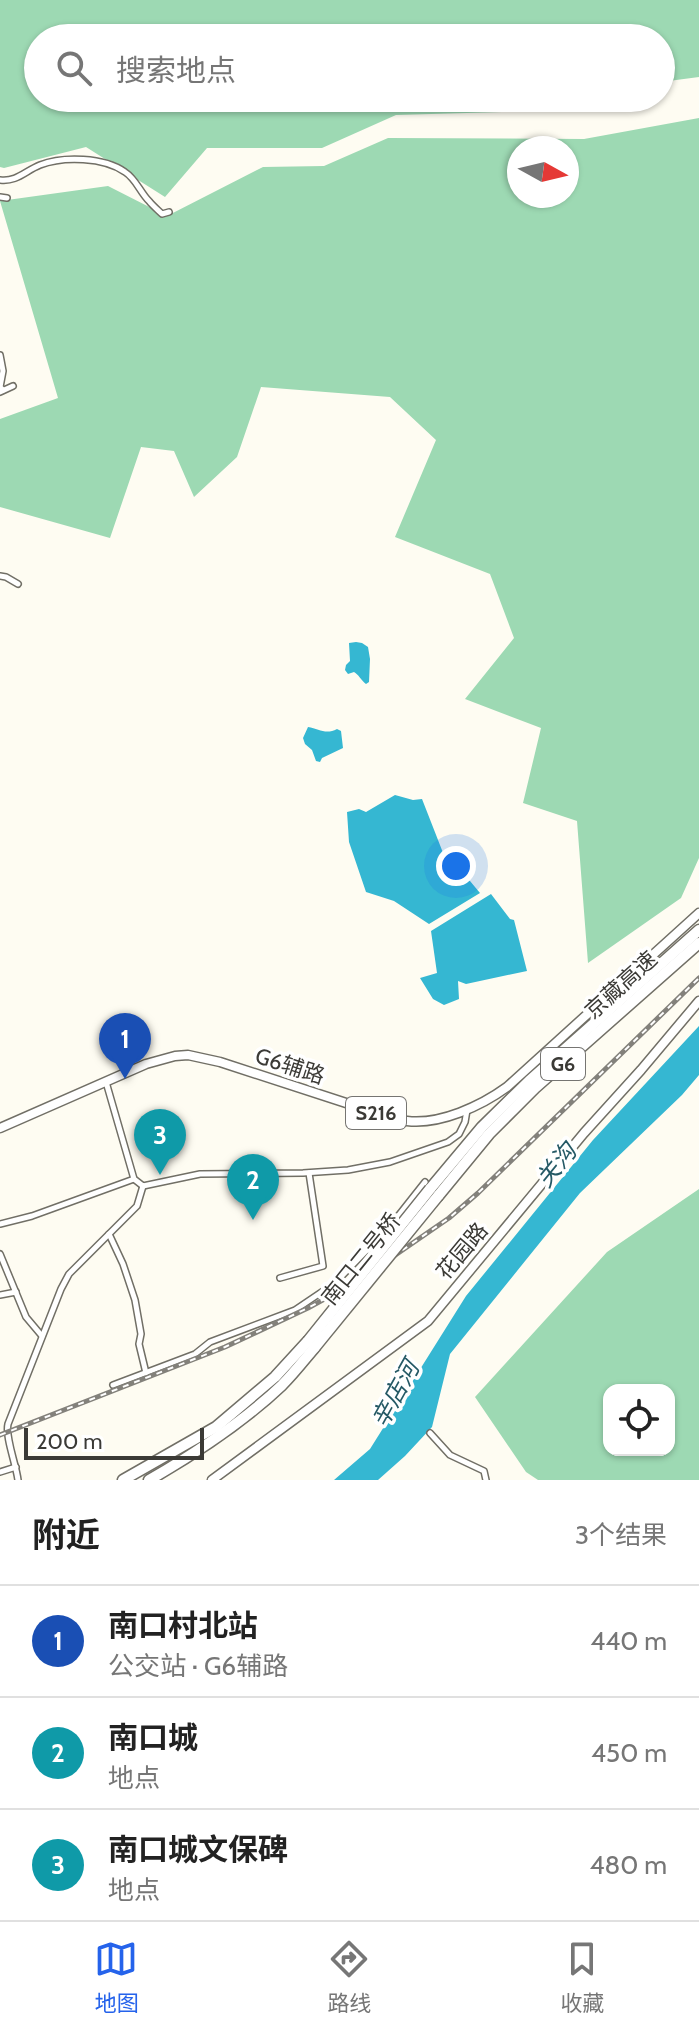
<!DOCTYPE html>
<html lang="zh">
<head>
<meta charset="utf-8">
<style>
	:root { --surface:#fff; --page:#f6f6f6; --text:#222; --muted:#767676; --line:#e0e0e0; --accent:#2563eb }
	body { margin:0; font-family:Cabin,"Noto Sans SC",sans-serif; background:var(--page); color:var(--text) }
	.controls { position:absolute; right:24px; bottom:24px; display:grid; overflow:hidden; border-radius:16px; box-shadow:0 2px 6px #0004 }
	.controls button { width:72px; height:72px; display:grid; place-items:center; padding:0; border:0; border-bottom:2px solid var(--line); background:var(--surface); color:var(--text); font:40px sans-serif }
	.compass { position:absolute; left:507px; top:136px; width:72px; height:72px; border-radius:50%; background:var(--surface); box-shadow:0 2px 6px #0004; rotate:98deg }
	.scale { position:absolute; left:24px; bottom:20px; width:180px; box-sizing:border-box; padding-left:8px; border:4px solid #3b3a36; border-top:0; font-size:22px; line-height:28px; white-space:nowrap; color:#3b3a36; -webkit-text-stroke:6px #fff; paint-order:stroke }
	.you { position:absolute; left:456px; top:866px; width:28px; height:28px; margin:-20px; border:6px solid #fff; border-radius:50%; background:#1a73e8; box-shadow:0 0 0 12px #1a73e833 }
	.badge { display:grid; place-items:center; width:52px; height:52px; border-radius:50%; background:var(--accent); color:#fff; font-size:26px; font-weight:700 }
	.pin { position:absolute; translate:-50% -66px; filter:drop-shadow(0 2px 4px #0008) }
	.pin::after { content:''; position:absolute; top:42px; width:28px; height:24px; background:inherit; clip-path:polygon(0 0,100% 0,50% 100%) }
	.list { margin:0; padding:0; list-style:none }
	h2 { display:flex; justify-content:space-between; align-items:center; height:104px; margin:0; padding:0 32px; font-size:34px }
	h2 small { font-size:26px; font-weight:400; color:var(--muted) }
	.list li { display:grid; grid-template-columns:52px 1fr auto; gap:24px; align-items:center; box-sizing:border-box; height:112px; padding:0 32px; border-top:2px solid var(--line) }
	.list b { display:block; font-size:30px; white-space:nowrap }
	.list p { margin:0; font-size:26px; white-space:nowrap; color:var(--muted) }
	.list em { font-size:26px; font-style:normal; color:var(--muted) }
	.icon { flex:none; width:44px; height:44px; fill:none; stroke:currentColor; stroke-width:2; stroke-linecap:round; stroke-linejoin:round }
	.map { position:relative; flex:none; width:699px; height:1480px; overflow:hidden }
	.search { position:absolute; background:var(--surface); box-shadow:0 2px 6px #0004; left:24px; right:24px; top:24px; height:88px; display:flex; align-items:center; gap:20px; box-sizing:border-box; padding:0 28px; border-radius:44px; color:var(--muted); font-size:30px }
	.sheet { height:440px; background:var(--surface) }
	nav { display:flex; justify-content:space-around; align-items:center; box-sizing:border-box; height:112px; border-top:2px solid var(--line); background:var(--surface); font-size:22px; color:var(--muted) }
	nav a { display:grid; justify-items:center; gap:4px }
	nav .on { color:var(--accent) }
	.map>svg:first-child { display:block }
	.green { fill:#9dd9b3; fill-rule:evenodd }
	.water { fill:#35b7d2 }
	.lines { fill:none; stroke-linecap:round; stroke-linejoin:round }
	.street-casing { stroke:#716f66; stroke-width:8 }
	.secondary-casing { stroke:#716f66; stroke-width:11 }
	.primary-casing { stroke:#716f66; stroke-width:11 }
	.highway-casing { stroke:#716f66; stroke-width:13 }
	.street { stroke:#fff; stroke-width:5 }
	.secondary { stroke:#fff; stroke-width:8 }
	.primary { stroke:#fff; stroke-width:8 }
	.highway { stroke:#fff; stroke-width:10 }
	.rail-casing { stroke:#83817b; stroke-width:5 }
	.rail { stroke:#fff; stroke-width:2; stroke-dasharray:6; stroke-linecap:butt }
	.highway-bridge-casing { stroke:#716f66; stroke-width:13; stroke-linecap:butt }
	.highway-bridge { stroke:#fff; stroke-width:10 }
	.labels { text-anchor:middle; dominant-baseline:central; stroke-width:7; stroke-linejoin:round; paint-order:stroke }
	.shield { fill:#fff; stroke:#767572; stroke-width:2 }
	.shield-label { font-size:20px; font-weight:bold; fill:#3b3a36 }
	.street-label { font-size:22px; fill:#3b3a36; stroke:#fff }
	.water-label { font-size:24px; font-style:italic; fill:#255965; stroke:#fff }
</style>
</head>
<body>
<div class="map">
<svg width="699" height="1480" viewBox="0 0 699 1480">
	<rect width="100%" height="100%" fill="#fefcf2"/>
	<g class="green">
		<path d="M0 0H699V77L661 82V38H38V98H529L502 112 396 115 322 148H207L165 197 86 147 4 168 0 167Z"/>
		<path d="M699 118V858L681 898 588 963 577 821 523 803 541 728 465 699 514 638 490 574 395 537 436 440 390 397 261 387 237 457 194 497 174 451 141 447 110 538 0 507V419L58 398 0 201 108 186 167 216 263 167 324 166 388 138 584 139ZM519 148H567V196H519Z"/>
		<path d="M699 1189V1480H538L526 1472 475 1397 607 1252ZM669 1390V1450H609V1390Z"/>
	</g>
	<g class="water">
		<path d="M356 642 362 643 368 647 370 659 369 682 366 684C361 680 358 674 354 672L348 674 345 670 346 665 350 661 349 643Z"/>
		<path d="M308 727C319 729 326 735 337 729L341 731 343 748 322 758 320 762 316 761 312 750 305 744 303 738Z"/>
		<path d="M395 795 413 800 422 799 447 863 470 881 480 893 429 924 394 901 366 892 349 842 347 812 359 809 366 812Z"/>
		<path d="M491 894 510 919 514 920 527 971 466 984 458 981 459 999 444 1005 433 999 420 978 437 973 431 931Z"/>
		<path d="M699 1026V1075L682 1095 580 1193 450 1354 432 1427 405 1456 378 1480H334L370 1449 466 1296 593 1140Z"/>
	</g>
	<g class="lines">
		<defs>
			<g id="street">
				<path d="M0 180C17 182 25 171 40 165 63 156 104 157 125 172 136 179 140 192 149 201 153 206 158 210 162 214L169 212"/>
				<path d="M0 197 7 198"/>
				<path d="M0 355 3 371 0 387 3 390"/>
				<path d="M0 392 13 386"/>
				<path d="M0 576 6 577 18 584"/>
				<path d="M106 1082 134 1179 143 1186 200 1174 303 1173 348 1170 390 1162 448 1142 459 1134 465 1122 467 1110"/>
				<path d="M0 1224 32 1216 134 1179"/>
				<path d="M109 1234 123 1264 135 1300 141 1334 139 1344 146 1373"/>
				<path d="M0 1254 26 1317 42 1336"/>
				<path d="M280 1278 323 1266 309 1173"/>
				<path d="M0 1295 16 1292"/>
				<path d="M113 1385 195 1354 210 1342 295 1310 335 1283 391 1225 425 1182"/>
				<path d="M430 1433 450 1455 484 1471 486 1480"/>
				<path d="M0 1472 16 1467"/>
				<path d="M18 1480C16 1464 5 1437 8 1424L61 1289 69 1274 137 1206 143 1186"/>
			</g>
			<path id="secondary" d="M212 1480 428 1321 584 1133 641 1070 699 1001"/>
			<path id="primary" d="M0 1128 146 1064 175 1056 188 1055 220 1062 383 1115C391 1117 399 1120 407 1121 440 1125 481 1106 507 1087L699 913"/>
			<g id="highway">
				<path d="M430 1189 482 1127 529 1081 699 930"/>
				<path d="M438 1196 489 1134 535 1088 699 943"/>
				<path d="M123 1480 216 1427 275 1377 308 1341"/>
				<path d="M149 1480C196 1453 242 1423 282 1385 294 1373 304 1360 315 1347"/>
			</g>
		</defs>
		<use href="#street" class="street-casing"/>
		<use href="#secondary" class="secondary-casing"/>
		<use href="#primary" class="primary-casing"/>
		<use href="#highway" class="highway-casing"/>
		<use href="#street" class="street"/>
		<use href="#secondary" class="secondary"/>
		<use href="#primary" class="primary"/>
		<use href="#highway" class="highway"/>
		<defs>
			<path id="rail" d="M0 1435 225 1347 308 1308 359 1280 449 1218 478 1193 699 978"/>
		</defs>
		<use href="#rail" class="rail-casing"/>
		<use href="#rail" class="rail"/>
		<defs>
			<g id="highway-bridge">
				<path d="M308 1341 430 1189"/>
				<path d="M315 1347 438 1196"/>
			</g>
		</defs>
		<use href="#highway-bridge" class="highway-bridge-casing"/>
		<use href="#highway-bridge" class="highway-bridge"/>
	</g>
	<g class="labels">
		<g class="shield">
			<rect x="541" y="1048" width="44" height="32" rx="6"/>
			<rect x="346" y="1097" width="60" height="32" rx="6"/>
		</g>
		<g class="shield-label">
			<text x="563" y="1064">G6</text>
			<text x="376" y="1113">S216</text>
		</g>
		<g class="street-label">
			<text transform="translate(621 985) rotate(-42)">京藏高速</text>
			<text transform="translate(290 1066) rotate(18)">G6辅路</text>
			<text transform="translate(462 1251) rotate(-50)">花园路</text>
			<text transform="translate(361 1259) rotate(-51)">南口二号桥</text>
		</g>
		<g class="water-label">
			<text transform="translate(556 1165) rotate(-51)">关沟</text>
			<text transform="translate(395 1394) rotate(-61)">辛店河</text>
		</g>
	</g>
</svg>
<div class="controls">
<button><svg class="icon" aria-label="locate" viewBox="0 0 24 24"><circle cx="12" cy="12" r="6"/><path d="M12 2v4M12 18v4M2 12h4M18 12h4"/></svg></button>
</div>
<svg class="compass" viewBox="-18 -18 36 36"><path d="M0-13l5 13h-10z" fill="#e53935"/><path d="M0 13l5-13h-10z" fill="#767676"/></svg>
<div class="scale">200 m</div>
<div class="you"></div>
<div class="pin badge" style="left:125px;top:1079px;background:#1a4fb4">1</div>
<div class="pin badge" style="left:253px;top:1220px;background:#0f9aa8">2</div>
<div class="pin badge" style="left:160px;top:1175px;background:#0f9aa8">3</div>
<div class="search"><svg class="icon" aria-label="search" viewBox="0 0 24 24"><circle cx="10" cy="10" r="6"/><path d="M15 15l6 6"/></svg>搜索地点</div>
</div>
<section class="sheet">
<h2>附近<small>3个结果</small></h2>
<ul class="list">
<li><span class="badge" style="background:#1a4fb4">1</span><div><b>南口村北站</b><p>公交站 · G6辅路</p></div><em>440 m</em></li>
<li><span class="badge" style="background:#0f9aa8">2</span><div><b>南口城</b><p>地点</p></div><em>450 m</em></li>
<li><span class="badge" style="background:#0f9aa8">3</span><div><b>南口城文保碑</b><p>地点</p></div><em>480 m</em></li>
</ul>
</section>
<nav>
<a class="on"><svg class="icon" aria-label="map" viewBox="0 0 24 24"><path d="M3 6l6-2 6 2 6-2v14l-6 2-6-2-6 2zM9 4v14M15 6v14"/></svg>地图</a>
<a><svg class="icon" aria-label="directions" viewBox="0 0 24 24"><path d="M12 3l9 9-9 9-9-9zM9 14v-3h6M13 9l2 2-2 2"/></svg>路线</a>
<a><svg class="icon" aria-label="saved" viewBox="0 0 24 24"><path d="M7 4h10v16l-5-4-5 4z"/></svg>收藏</a>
</nav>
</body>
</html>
